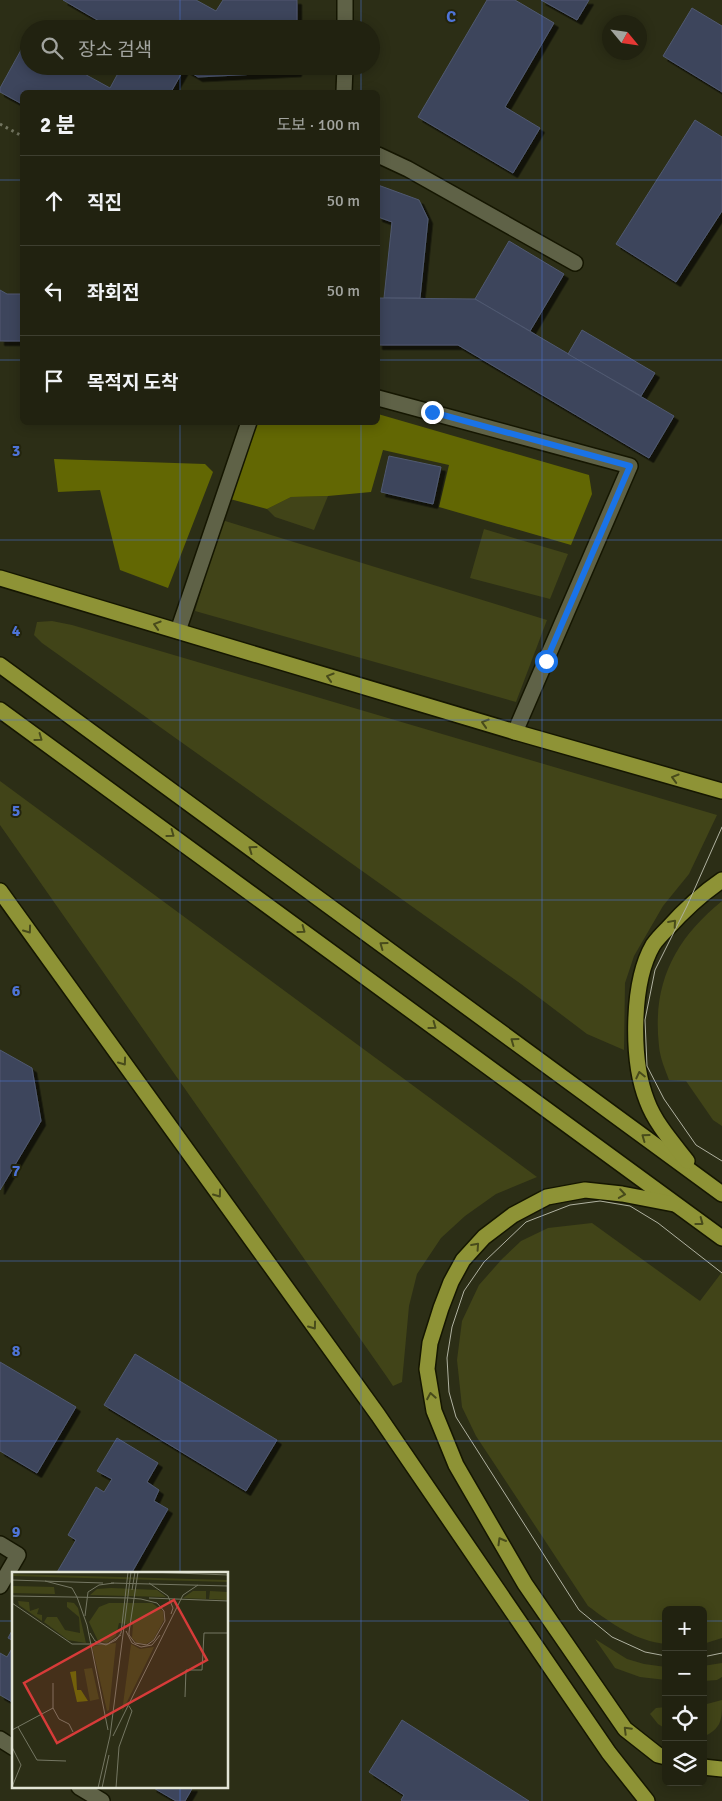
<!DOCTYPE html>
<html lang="ko">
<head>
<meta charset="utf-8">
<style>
	:root { --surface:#212210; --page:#2d2f1e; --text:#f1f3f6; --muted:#a2a49f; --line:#3e3f30 }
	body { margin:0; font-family:Signika,"Noto Sans KR",sans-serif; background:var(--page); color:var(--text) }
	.controls { position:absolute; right:15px; bottom:15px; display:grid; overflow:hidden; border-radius:8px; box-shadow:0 2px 12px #0003 }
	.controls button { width:45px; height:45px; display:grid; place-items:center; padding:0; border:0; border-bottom:1px solid var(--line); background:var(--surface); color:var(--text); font:25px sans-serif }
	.compass { position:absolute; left:602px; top:15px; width:45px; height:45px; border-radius:50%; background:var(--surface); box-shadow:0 2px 12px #0003; rotate:119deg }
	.stop { position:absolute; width:15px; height:15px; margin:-11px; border:4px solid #1a73e8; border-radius:50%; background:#fff }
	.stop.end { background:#1a73e8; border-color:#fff; box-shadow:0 1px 5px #0008 }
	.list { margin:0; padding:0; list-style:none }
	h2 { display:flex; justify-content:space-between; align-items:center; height:65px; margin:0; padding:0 20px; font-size:21px }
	h2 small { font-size:16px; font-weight:400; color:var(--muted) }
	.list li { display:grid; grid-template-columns:32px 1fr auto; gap:15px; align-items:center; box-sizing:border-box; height:90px; padding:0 20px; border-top:1px solid var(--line) }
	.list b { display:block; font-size:19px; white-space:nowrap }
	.list em { font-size:16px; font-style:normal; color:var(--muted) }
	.icon { flex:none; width:28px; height:28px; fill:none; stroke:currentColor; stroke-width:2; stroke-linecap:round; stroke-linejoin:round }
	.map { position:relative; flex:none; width:722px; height:1801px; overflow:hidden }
	.search { position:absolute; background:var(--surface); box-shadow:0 2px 12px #0003; left:20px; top:20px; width:360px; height:55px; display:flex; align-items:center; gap:12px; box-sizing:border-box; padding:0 18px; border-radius:28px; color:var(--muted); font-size:19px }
	.panel { position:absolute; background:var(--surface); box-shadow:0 2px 12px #0003; left:20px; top:90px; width:360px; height:335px; border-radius:8px }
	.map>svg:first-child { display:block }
	.green { fill:#414418 }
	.forest { fill:#626703 }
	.building { fill:#3d455c; stroke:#505971; filter:url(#shadow) }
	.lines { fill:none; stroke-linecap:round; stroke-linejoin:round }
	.service-casing { stroke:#151601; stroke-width:18 }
	.minor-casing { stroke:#151601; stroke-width:18 }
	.trunk-casing { stroke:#151601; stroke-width:18 }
	.path { stroke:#737560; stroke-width:3; stroke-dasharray:2.5 4; stroke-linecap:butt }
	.service { stroke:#5f6247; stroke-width:15 }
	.minor { stroke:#5f6247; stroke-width:15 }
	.trunk { stroke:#8e9336; stroke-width:15 }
	.tram { stroke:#b0b2a1; stroke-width:1 }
	.oneway { stroke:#484b1b }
	.route { stroke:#1a73e8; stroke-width:6 }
	.grid { fill:none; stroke:#4e74d8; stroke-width:1; stroke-opacity:0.55 }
	.inset-road { fill:none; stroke:#757763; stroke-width:1 }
	.view { fill:#d73b39; fill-opacity:0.15; stroke:#d73b39; stroke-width:2.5 }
	.inset-edge { fill:none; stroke:#e3e5d6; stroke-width:2.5 }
	.grid-label { font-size:16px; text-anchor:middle; font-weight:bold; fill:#4e74d8; stroke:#23240c; stroke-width:4; stroke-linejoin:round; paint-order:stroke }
</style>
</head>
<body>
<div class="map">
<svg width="722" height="1801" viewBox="0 0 722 1801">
	<defs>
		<filter id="shadow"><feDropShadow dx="4.5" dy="4.5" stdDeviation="0" flood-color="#0009"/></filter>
	</defs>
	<rect width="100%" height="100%" fill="#2c2e16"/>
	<g class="green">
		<path d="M328 496 314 530 275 517 267 509 291 497Z"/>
		<path d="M222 520 547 620 516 702 195 611Z"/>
		<path d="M484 529 568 554 550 599 470 578Z"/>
		<path d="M52 621 72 625 717 815 689 874 663 906 634 956 625 983 624 1050 587 1034 521 984 42 643 34 635 37 622Z"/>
		<path d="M0 781 537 1177 496 1194 465 1216 441 1238 417 1274 409 1306 402 1382 393 1386 387 1377 0 825Z"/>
		<path d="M722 901V1126L713 1120 686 1081 669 1080C665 1069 660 1058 659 1046 652 984 674 940 722 901Z"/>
		<path d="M592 1223 700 1301 722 1272V1638L703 1644V1610H666V1644C636 1641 612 1624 588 1606L476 1436 462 1407 457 1360 462 1321 479 1285 502 1259 521 1241 548 1228Z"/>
		<path d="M595 1639 627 1659 644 1664 666 1667V1680L640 1677 615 1668Z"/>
		<path d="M722 1663V1677L717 1680 703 1681V1666Z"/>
		<path d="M722 1700C722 1720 722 1728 703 1737V1705Z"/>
		<path d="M666 1707V1729L658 1724 650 1714 656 1708Z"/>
	</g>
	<g class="forest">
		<path d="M378 414 589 475 592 494 571 545 439 507 449 465 383 450 371 492 328 496 291 497 267 509 230 499 254 423 378 422Z"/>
		<path d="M54 459 205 464 213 472 168 588 120 570 100 490 58 492Z"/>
	</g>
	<g class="building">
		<path d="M63 0H196L216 11 223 0H297V29H113Z"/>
		<path d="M487 0H515L554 23 505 107 540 128 513 173 418 117Z"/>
		<path d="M541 0H589L577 20Z"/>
		<path d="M692 8 722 26V92L663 56Z"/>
		<path d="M26 41 29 43V66H70L110 88 122 66H180L184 69 171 92H22V104L0 92V88Z"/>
		<path d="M180 66H297V72L198 77Z"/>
		<path d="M695 120 722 137V211L676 282 616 244Z"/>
		<path d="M378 185 419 200 428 219 420 298H384L392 222 378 217Z"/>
		<path d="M509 241 564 274 530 331 475 299Z"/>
		<path d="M0 290 7 294H22V341H0Z"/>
		<path d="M378 298 475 299 674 416 649 458 458 345H378Z"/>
		<path d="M582 330 655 373 641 396 568 354Z"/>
		<path d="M389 456 441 467 433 504 381 492Z"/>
		<path d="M0 1050 32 1068 41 1121 0 1190Z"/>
		<path d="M135 1354 277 1440 246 1491 104 1405Z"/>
		<path d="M0 1362 76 1407 37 1473 0 1451Z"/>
		<path d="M117 1438 158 1463 147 1482 159 1490 154 1501 168 1509 131 1574H56L76 1540 68 1535 96 1487 104 1492 112 1479 97 1471Z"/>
		<path d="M14 1627V1641L8 1638Z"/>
		<path d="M14 1645V1703L0 1695V1653L7 1657Z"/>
		<path d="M402 1720 529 1801H402L401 1800 404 1795 369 1772Z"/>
		<path d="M152 1787H193L185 1801H176Z"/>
	</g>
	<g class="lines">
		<defs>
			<g id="service">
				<path d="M378 398 630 466 515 732"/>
				<path d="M178 631 249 422"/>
			</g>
			<g id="minor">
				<path d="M345 29V0"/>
				<path d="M344 92 345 66"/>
				<path d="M378 155 408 169 575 263"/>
				<path d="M0 1544 18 1555 0 1586"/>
				<path d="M0 1739 14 1748"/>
				<path d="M79 1787 102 1801"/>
			</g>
			<g id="trunk">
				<path d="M0 578 515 732 722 791"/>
				<path d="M0 665 722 1194"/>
				<path d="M0 710 722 1238"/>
				<path d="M0 891 378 1415 609 1753 647 1801"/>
				<path d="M687 1161C673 1143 655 1123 647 1101 631 1061 631 983 653 945 657 939 663 933 668 928 686 908 700 895 722 880"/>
				<path d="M666 1757 658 1755 625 1729 525 1584 456 1465 434 1411 427 1369 430 1343 441 1308 451 1282 463 1260 484 1237 513 1215 547 1197 585 1190 622 1194 674 1204"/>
				<path d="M703 1767 722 1769"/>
			</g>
		</defs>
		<use href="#service" class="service-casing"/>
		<use href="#minor" class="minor-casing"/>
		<use href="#trunk" class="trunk-casing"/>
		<path class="path" d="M0 124 22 136"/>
		<use href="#service" class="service"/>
		<use href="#minor" class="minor"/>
		<use href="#trunk" class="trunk"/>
		<g class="tram">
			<path d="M722 827 687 906 655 970 645 1020 647 1066 664 1099 696 1145 722 1161"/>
			<path d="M666 1656 645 1652 612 1637 579 1610 456 1417 449 1392 447 1358 452 1327 464 1291 484 1262 526 1222 570 1205 600 1201 630 1206 658 1223 722 1273"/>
			<path d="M703 1657 722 1653"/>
		</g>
	</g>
	<defs><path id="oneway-chevron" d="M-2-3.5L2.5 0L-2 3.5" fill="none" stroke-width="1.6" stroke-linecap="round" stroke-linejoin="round" transform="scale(1.25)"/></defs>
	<g class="oneway">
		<use href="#oneway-chevron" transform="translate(157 625) rotate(-163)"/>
		<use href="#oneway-chevron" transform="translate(330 677) rotate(-163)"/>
		<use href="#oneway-chevron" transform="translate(485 723) rotate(-163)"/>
		<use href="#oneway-chevron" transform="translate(39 738) rotate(36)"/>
		<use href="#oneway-chevron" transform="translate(675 778) rotate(-164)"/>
		<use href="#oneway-chevron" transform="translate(171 834) rotate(36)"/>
		<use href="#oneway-chevron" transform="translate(252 849) rotate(-144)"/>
		<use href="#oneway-chevron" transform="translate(673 923) rotate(-49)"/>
		<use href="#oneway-chevron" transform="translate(28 930) rotate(54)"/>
		<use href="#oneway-chevron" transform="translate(302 930) rotate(36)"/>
		<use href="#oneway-chevron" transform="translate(383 945) rotate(-144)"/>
		<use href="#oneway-chevron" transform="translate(433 1026) rotate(36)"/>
		<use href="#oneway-chevron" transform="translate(514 1041) rotate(-144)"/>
		<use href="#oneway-chevron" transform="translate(123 1062) rotate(54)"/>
		<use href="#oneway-chevron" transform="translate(640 1075) rotate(-103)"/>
		<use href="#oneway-chevron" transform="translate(645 1137) rotate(-144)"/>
		<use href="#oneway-chevron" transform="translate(218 1194) rotate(54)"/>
		<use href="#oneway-chevron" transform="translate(622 1194) rotate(9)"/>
		<use href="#oneway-chevron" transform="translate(700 1222) rotate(37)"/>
		<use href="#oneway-chevron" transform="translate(476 1246) rotate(-48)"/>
		<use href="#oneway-chevron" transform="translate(313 1326) rotate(54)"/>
		<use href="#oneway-chevron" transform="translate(431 1396) rotate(-100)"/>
		<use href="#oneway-chevron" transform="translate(501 1541) rotate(-120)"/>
		<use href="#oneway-chevron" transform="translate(627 1730) rotate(-135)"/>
	</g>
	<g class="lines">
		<path class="route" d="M432 412 630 466 546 661"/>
	</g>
	<path class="grid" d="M180 0V29M361 0V29M542 0V1801M180 66V92M361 66V92M0 180H22M378 180H722M0 360H22M378 360H722M180 422V1574M361 422V1801M0 540H722M0 720H722M0 900H722M0 1081H722M0 1261H722M0 1441H722M0 1621H14M228 1621H666M703 1621H722M180 1787V1801"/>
	<g transform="translate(12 1572)">
		<rect width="216" height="216" fill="#2c2e16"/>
		<path d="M0 2 216 8 217 10 0 4ZM0 14 42 15 43 22 0 21ZM99 16 145 18 154 25 78 23 85 17ZM181 19H194V27L171 26ZM198 19 216 20V28L197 27ZM6 29 17 30 18 39 27 36 25 42 30 43V49L7 33ZM55 30 62 31 66 36 74 71 56 68 32 50 35 45H45L53 58 68 61 67 45 55 35ZM97 31H140L151 39 152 48 141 68 134 72 125 71 120 66 121 53 107 51 104 64 95 71 86 69 77 50 87 35ZM104 71 97 138 95 139 80 74ZM119 72 128 77 142 75 110 140ZM80 96 87 127 78 129 72 97Z" fill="#414418"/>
		<path d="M64 99 65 118H69L76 129 65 130 58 100Z" fill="#626703"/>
		<path class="inset-road" d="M137 0 217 3M0 8 91 11M33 9 60 16 65 25 75 53 96 158M99 11 217 14M137 11 156 24 161 36 159 42M120 18 123 0M0 24 117 26 129 27 145 31 152 39 153 49 142 68 135 73 123 71 117 63V60L126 0M137 26 217 29M0 31 60 72H96L104 68 109 61 116 0M73 44 76 20 87 13 102 11M114 59 120 71 129 75 140 73 148 63M78 61 83 69 94 73 109 63M41 111V136L47 147 57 152 61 160M173 125 174 98H190L192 61H217M6 155 25 188 54 189M0 158 41 136M101 164 171 23 186 13M0 175 9 193 0 215M86 216 98 164 119 0M90 216 97 183M104 216 107 175 120 139 117 134"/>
		<path class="view" d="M162 28 195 88 45 171 12 111Z"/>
		<rect width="216" height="216" class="inset-edge"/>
	</g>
	<g class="grid-label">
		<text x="451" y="22">C</text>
		<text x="16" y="456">3</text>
		<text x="16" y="636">4</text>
		<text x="16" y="816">5</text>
		<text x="16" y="996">6</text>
		<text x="16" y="1176">7</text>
		<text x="16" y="1356">8</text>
		<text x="16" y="1537">9</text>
	</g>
</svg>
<div class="controls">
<button>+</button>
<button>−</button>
<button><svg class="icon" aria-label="locate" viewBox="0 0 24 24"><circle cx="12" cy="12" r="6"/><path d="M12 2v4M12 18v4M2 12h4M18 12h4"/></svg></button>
<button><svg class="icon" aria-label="layers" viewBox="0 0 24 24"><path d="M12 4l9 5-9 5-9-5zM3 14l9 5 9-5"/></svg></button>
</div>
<svg class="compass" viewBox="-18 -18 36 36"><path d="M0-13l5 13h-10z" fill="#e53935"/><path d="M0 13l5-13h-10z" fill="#a2a49f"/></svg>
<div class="stop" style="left:546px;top:661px"></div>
<div class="stop end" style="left:432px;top:412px"></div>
<div class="search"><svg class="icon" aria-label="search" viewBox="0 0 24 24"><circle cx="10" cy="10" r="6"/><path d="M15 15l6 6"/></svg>장소 검색</div>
<section class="panel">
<h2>2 분<small>도보 · 100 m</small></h2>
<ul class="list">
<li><svg class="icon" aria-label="ahead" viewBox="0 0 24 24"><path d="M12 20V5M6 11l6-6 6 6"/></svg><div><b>직진</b></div><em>50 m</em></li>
<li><svg class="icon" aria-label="left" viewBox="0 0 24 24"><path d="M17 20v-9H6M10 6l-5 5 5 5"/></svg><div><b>좌회전</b></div><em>50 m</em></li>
<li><svg class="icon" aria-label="arrive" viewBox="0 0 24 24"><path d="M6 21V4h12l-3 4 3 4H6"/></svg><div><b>목적지 도착</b></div></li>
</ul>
</section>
</div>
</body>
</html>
